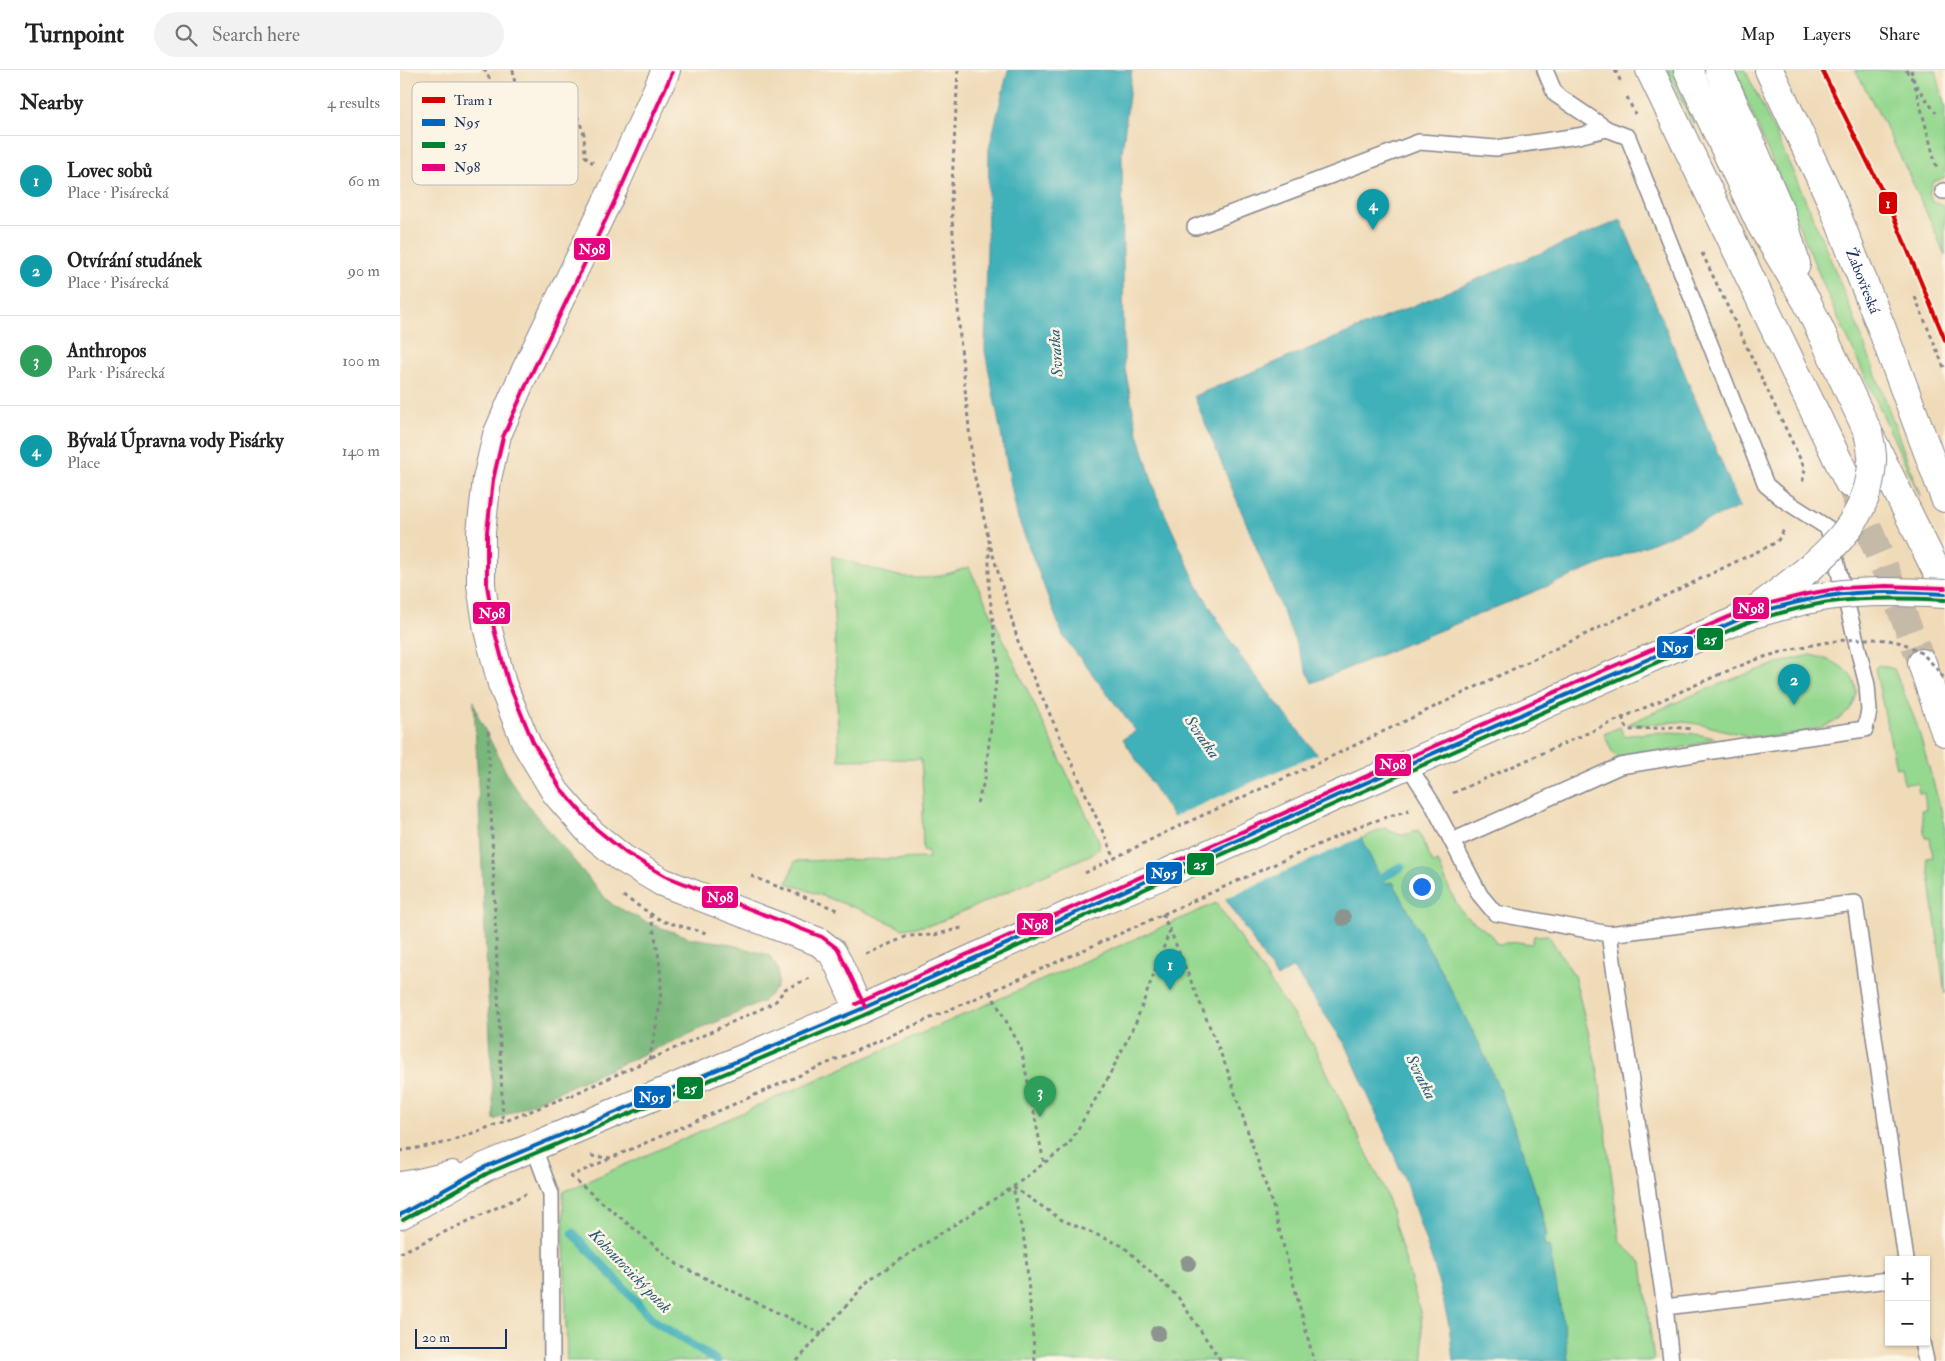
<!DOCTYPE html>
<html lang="en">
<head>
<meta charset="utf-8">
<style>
	:root { --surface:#fff; --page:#f2f2f2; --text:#222; --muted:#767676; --line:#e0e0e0; --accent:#2563eb }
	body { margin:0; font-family:"IM FELL Double Pica",serif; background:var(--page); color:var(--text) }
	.controls { position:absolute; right:15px; bottom:15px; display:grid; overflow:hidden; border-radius:0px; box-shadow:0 1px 4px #0004 }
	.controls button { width:45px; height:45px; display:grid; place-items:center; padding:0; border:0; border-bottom:1px solid var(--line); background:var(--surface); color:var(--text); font:25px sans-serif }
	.scale { position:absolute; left:15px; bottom:12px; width:92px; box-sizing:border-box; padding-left:5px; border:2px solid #1b2f5e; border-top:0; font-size:14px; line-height:18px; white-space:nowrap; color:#1b2f5e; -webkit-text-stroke:4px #fcf5e5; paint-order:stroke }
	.you { position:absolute; left:1021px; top:816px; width:18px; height:18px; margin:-12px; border:4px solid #fff; border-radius:50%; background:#1a73e8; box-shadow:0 0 0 8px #1a73e833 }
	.badge { display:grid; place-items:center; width:32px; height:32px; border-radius:50%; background:var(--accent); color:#fff; font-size:16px; font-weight:700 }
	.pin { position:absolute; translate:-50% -41px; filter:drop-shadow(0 1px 2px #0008) }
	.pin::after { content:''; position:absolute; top:26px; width:18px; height:15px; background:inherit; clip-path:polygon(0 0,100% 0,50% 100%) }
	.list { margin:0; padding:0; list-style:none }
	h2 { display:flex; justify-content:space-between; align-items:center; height:65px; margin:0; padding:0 20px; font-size:21px }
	h2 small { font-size:16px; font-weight:400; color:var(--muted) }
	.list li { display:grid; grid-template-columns:32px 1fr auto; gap:15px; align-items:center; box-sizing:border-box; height:90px; padding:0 20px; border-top:1px solid var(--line) }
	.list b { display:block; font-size:19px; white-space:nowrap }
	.list p { margin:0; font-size:16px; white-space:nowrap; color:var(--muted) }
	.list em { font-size:16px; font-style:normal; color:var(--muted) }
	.icon { flex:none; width:28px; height:28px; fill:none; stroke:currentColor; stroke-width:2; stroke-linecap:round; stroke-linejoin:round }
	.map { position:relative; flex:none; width:1545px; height:1291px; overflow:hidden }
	header { display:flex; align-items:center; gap:30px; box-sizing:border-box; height:70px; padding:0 25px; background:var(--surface); border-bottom:1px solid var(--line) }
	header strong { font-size:24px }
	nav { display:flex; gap:28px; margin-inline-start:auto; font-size:18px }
	.search { width:350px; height:45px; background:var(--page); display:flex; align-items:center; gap:12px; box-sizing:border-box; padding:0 18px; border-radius:28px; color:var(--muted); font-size:19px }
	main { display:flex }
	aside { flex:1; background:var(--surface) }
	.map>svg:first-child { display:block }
	.green { fill:#95d88f; stroke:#588476 }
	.forest { fill:#78b87a; stroke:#4a746c }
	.water { fill:#40b0b9; stroke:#2e708c }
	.pier { fill:#f0dbb9 }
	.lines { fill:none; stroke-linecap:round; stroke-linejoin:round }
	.stream { stroke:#40b0b9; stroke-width:9 }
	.trunk-tunnel { stroke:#c5b9a7; stroke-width:28; stroke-dasharray:28 14; stroke-linecap:butt }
	.service-casing { stroke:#86858c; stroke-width:18 }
	.tertiary-casing { stroke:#86858c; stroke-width:30 }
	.trunk-casing { stroke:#86858c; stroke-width:30 }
	.path { stroke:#86858c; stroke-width:3; stroke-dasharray:4 4; stroke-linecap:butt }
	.service { stroke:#fff; stroke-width:15 }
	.tertiary { stroke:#fff; stroke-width:28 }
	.trunk { stroke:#fff; stroke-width:28 }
	.tertiary-bridge-casing { stroke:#86858c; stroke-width:30; stroke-linecap:butt }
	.trunk-bridge-casing { stroke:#86858c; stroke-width:30; stroke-linecap:butt }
	.path-bridge { stroke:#86858c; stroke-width:3; stroke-dasharray:4 4; stroke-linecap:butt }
	.tertiary-bridge { stroke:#fff; stroke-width:28 }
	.trunk-bridge { stroke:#fff; stroke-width:28 }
	.bus-1-casing { stroke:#fcf5e5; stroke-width:8 }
	.bus-2-casing { stroke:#fcf5e5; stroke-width:8 }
	.bus-3-casing { stroke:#fcf5e5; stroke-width:8 }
	.bus-1 { stroke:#0065bd; stroke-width:4 }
	.bus-2 { stroke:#008033; stroke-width:4 }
	.bus-3 { stroke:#e5007d; stroke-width:4 }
	.tram-1-casing { stroke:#fcf5e5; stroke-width:8 }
	.tram-1 { stroke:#d40000; stroke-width:4 }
	.tree { fill:#8c948e }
	.labels { text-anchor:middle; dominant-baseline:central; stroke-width:5; stroke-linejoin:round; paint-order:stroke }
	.street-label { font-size:15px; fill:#1b2f5e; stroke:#fcf5e5 }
	.water-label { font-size:16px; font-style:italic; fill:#285c7e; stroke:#fcf5e5 }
	.key { fill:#fcf5e5; stroke:#b8babc; stroke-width:1 }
	.key-label { font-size:14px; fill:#1b2f5e }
	.line-badge { stroke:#fcf5e5; stroke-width:2 }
	.badge-label { font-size:14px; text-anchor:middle; font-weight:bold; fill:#fff }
</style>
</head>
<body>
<header>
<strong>Turnpoint</strong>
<div class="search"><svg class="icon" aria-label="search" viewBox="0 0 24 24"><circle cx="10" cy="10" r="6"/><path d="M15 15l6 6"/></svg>Search here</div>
<nav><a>Map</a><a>Layers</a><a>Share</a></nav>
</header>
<main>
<aside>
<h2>Nearby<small>4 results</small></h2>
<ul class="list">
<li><span class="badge" style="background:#0f9aa8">1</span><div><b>Lovec sobů</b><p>Place · Pisárecká</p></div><em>60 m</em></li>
<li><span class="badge" style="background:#0f9aa8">2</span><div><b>Otvírání studánek</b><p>Place · Pisárecká</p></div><em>90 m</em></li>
<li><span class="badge" style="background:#2e9e5b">3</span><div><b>Anthropos</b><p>Park · Pisárecká</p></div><em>100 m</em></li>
<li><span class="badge" style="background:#0f9aa8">4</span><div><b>Bývalá Úpravna vody Pisárky</b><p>Place</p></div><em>140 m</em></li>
</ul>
</aside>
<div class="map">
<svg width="1545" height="1291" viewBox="0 0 1545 1291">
	<rect width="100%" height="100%" fill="#fcf5e5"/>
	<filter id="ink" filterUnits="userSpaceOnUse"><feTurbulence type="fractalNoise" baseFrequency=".02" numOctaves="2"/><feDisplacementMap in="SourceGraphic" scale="10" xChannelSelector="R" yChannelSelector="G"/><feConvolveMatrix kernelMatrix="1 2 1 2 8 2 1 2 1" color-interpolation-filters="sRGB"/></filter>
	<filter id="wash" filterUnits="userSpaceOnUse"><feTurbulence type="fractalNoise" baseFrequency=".0096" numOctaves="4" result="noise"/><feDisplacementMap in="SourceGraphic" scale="20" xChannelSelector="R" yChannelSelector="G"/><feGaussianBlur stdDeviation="1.12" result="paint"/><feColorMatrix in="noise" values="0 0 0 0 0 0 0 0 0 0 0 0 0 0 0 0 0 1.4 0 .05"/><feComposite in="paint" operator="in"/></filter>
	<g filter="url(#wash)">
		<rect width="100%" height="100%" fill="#f0dbb9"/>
		<g class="green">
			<path d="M1267 0H1275L1299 50 1293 54Z"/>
			<path d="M1334 0H1345C1413 137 1469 281 1520 426L1429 228Z"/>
			<path d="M1455 0H1536L1545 38V107L1534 112C1529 119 1528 125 1533 132L1545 136V185C1518 122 1489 60 1455 0Z"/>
			<path d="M432 486C455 493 496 509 520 508 537 508 553 502 569 497L699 771V779L692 784 535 854 503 859 464 841 387 813 395 791 529 788 528 781H523L522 742 524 741 521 689 439 690Z"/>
			<path d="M1410 585C1470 595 1472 646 1413 660 1391 665 1367 670 1345 665 1323 661 1303 653 1281 652 1266 651 1241 657 1228 654 1288 627 1346 600 1410 585Z"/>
			<path d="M1479 595 1494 599 1517 655 1545 754V924L1527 788 1533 787 1530 768H1525L1521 740 1526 739 1524 723H1519L1517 713 1504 714 1501 697 1496 698 1475 598Z"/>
			<path d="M1220 657 1224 666C1256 661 1284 660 1315 668L1291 676 1252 684V681L1221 689 1213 684 1204 664Z"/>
			<path d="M985 758C999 765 1001 768 1018 760L1033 794 1038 792C1046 809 1052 831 1065 845 1076 855 1090 860 1097 874L1118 872 1132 874 1134 866 1148 865 1174 905 1198 1001 1220 1171 1242 1193 1254 1291H1168L1165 1263 1149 1177H1145L1143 1166 1147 1165 1140 1135 1116 1062 1078 971 981 808 960 769Z"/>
			<path d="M816 833 913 974 985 1120 1021 1245 1024 1291H167L163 1122Z"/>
		</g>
		<path class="forest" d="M74 631 78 646 110 710 134 743 206 829 213 835 248 853 291 868 325 873 369 885 378 899V912L376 918 364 931 94 1050Z"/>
		<g class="water">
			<path d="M608 0H732L722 83 724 294 737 360 756 424 797 515 840 586 922 691 981 808 984 813 993 812C1021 865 1050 916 1077 970 1107 1030 1131 1100 1147 1166L1143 1167 1145 1177 1149 1176 1165 1263 1168 1291H1053L1049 1255 1036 1202 1005 1110 947 977 893 898 877 908 723 669 736 661 663 566 617 446 585 281 589 79Z"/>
			<path d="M1221 150 1340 437 912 613 794 326Z"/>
		</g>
		<path class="pier" d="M919 683 924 690 962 767 824 829 771 748Z"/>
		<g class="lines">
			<g class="stream">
				<path d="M981 808 1001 797"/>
				<path d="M173 1163 253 1250 317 1291"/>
			</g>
		</g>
	</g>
	<g filter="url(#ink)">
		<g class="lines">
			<path class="trunk-tunnel" d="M1452 419 1490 511 1522 593"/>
			<defs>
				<g id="service">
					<path d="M1543 121H1545"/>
					<path d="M795 157 1019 72 1096 78 1178 66 1207 59"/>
					<path d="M1008 695 1032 733 1080 825 1095 843 1209 864 1455 833 1506 1190"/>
					<path d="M1052 771 1220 696 1344 676 1465 659 1469 641 1467 615 1428 458 1384 430 1366 415 1228 67 1207 59 1155 24 1145 0"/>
					<path d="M1209 864 1265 1237 1271 1291"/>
					<path d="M134 1078 151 1124 152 1291"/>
					<path d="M1265 1237 1489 1210"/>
					<path d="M1522 1272 1526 1291"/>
				</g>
				<g id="tertiary">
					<path d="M266 0 214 117 122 308 97 365 87 409 81 462V515L88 560 102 614 127 675 156 723 191 763 222 788 262 812 419 872 432 882 439 895 459 940"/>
					<path d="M0 1116 19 1113 52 1105"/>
					<path d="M0 1145 85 1097 459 940 693 834 767 803 938 725 1349 545"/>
				</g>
				<g id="trunk">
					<path d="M1250 0 1449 413"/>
					<path d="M1288 0 1360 153 1407 232 1468 362 1545 518"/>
					<path d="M1319 0 1381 143 1396 194"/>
					<path id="s1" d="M1369 0 1430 128 1482 259 1545 428"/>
					<path d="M1522 593 1545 662"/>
				</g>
			</defs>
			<use href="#service" class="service-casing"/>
			<use href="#tertiary" class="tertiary-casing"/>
			<use href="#trunk" class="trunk-casing"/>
			<g class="path">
				<path d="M83 0 87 2 91 14 97 17 115 15"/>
				<path d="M113 0 115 15 146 22 175 40 184 64 185 86 193 93"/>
				<path d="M558 0 551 133 560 268 573 399 589 471 620 578 715 789"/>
				<path d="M1215 0 1221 12"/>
				<path d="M1506 0 1513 10"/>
				<path d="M1511 0 1537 99"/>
				<path d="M1516 15 1536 43"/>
				<path d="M1227 27 1235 44"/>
				<path d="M1302 183 1405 399 1402 415"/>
				<path d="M1515 227 1545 300"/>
				<path d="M1222 647 1228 660 1274 657 1291 659"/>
				<path d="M88 661 103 1052"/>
				<path d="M1053 723 1318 605"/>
				<path d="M577 733 585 709 598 593 589 519V476"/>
				<path d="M685 803 764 763 922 691 1377 472 1385 458"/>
				<path d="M351 806 440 841"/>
				<path d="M223 826 262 851 306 863"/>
				<path d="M762 844 770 860 827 999 874 1140 914 1291"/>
				<path d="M466 884 508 866 534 865 565 857"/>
				<path d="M590 922 621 978 644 1093"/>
				<path d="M249 990C254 966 260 942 261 917 261 892 255 867 250 843"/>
				<path d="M172 1027 174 1024 361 939 376 931 385 919 412 907"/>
				<path d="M0 1081 45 1073 103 1052 174 1024"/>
				<path d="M191 1086 211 1088 590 922 962 755 1009 740"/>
				<path d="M170 1106 278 1195 422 1264"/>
				<path d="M169 1107 209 1089"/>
				<path d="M0 1183 126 1124"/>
				<path d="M397 1291 470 1209 613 1117 669 1074 708 1008 736 952 770 860"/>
				<path d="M635 1291 625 1175 613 1117 662 1150 723 1176 778 1227 821 1291"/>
			</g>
			<use href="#service" class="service"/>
			<use href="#tertiary" class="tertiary"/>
			<use href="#trunk" class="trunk"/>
			<defs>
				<path id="tertiary-bridge" d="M1349 545C1375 538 1401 530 1428 526 1467 520 1506 522 1545 524"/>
				<path id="trunk-bridge" d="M1349 545C1400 504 1469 466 1472 392 1473 383 1470 372 1468 362"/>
			</defs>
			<use href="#tertiary-bridge" class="tertiary-bridge-casing"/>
			<use href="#trunk-bridge" class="trunk-bridge-casing"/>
			<path class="path-bridge" d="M1318 605C1335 598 1353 590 1371 585 1407 574 1480 559 1513 578 1526 585 1537 598 1545 610"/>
			<use href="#tertiary-bridge" class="tertiary-bridge"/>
			<use href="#trunk-bridge" class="trunk-bridge"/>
			<defs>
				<path id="bus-1" d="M0 1145 85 1097 459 940 938 725 1349 545C1375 538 1401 530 1428 526 1467 520 1506 522 1545 524"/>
				<path id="bus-2" d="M3 1150 88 1103 462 946 941 731 1351 551C1377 544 1403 536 1430 532 1468 527 1506 528 1545 530"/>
				<g id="bus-3">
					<path d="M272 3 220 120 128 311 103 367 93 410 87 462V515L94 559 108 612 133 672 161 719 195 758 226 783 265 806 422 867 438 879 465 937"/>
					<path d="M456 934 1200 602 1347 539 1407 524 1442 518 1486 516 1545 518"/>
				</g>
			</defs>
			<use href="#bus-1" class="bus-1-casing"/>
			<use href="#bus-2" class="bus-2-casing"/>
			<use href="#bus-3" class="bus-3-casing"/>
			<use href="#bus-1" class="bus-1"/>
			<use href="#bus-2" class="bus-2"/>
			<use href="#bus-3" class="bus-3"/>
			<defs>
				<path id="tram-1" d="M1422 0 1488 133 1545 270"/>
			</defs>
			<use href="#tram-1" class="tram-1-casing"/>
			<use href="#tram-1" class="tram-1"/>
		</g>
		<g class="tree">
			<circle cx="943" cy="848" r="8"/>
			<circle cx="788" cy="1193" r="8"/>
			<circle cx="758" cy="1263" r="8"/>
		</g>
	</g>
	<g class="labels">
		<g class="street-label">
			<text stroke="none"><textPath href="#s1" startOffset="231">Žabovřeská</textPath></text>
		</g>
		<g class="water-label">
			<text transform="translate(656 283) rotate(-94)">Svratka</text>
			<text transform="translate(802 667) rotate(55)">Svratka</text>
			<text transform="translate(1021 1007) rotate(63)">Svratka</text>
			<text transform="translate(230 1201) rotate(46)">Kohoutovický potok</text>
		</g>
	</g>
	<rect x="12" y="12" width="166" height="103" rx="8" class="key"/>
	<rect x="22" y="27" width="23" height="6" fill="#d40000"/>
	<rect x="22" y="49" width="23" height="7" fill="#0065bd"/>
	<rect x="22" y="72" width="23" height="6" fill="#008033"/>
	<rect x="22" y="94" width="23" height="7" fill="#e5007d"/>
	<g class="key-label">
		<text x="54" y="35">Tram 1</text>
		<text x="54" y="57">N95</text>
		<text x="54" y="80">25</text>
		<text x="54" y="102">N98</text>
	</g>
	<g class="line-badge">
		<rect x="1478" y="121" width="20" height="24" rx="5" fill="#d40000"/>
		<rect x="173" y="167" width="38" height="24" rx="5" fill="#e5007d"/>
		<rect x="1332" y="526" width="38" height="24" rx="5" fill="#e5007d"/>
		<rect x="72" y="531" width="39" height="24" rx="5" fill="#e5007d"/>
		<rect x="1296" y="557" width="28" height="24" rx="5" fill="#008033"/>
		<rect x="1256" y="565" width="38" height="24" rx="5" fill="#0065bd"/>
		<rect x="974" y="683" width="38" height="24" rx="5" fill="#e5007d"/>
		<rect x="786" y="782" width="29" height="24" rx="5" fill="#008033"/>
		<rect x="745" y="791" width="38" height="24" rx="5" fill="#0065bd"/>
		<rect x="301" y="815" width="38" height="24" rx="5" fill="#e5007d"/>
		<rect x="616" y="842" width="38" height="24" rx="5" fill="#e5007d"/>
		<rect x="276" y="1006" width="28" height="24" rx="5" fill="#008033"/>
		<rect x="233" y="1015" width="39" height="24" rx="5" fill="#0065bd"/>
	</g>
	<g class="badge-label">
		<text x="1488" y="138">1</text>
		<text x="192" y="184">N98</text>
		<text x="1351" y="543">N98</text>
		<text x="92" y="548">N98</text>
		<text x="1310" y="574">25</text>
		<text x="1275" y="582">N95</text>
		<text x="993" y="699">N98</text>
		<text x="800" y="799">25</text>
		<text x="764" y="808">N95</text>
		<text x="320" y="832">N98</text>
		<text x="635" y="859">N98</text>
		<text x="290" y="1023">25</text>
		<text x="252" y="1032">N95</text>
	</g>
</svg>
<div class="controls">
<button>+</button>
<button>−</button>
</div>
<div class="scale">20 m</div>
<div class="you"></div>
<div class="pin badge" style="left:770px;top:920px;background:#0f9aa8">1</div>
<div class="pin badge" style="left:1394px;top:635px;background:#0f9aa8">2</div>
<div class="pin badge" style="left:640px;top:1047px;background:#2e9e5b">3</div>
<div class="pin badge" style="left:973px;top:160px;background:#0f9aa8">4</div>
</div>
</main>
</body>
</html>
